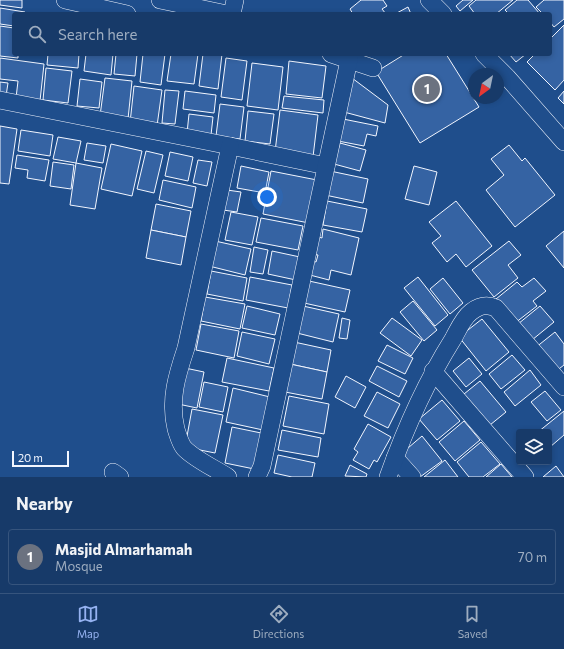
<!DOCTYPE html>
<html lang="en">
<head>
<meta charset="utf-8">
<style>
	:root { --surface:#173a69; --page:#20416f; --text:#f1f3f6; --muted:#9eadc0; --line:#36547d; --accent:#95b2f1 }
	body { margin:0; font-family:Commissioner,sans-serif; background:var(--page); color:var(--text) }
	.controls { position:absolute; right:12px; bottom:12px; display:grid; overflow:hidden; border-radius:4px; box-shadow:0 2px 6px #0003 }
	.controls button { width:36px; height:36px; display:grid; place-items:center; padding:0; border:0; border-bottom:1px solid var(--line); background:var(--surface); color:var(--text); font:20px sans-serif }
	.compass { position:absolute; left:468px; top:68px; width:36px; height:36px; border-radius:50%; background:var(--surface); box-shadow:0 2px 6px #0003; rotate:213deg }
	.scale { position:absolute; left:12px; bottom:10px; width:57px; box-sizing:border-box; padding-left:4px; border:2px solid #f2f6ff; border-top:0; font-size:11px; line-height:14px; white-space:nowrap; color:#f2f6ff; -webkit-text-stroke:3px #1f4e8c; paint-order:stroke }
	.you { position:absolute; left:267px; top:197px; width:14px; height:14px; margin:-10px; border:3px solid #fff; border-radius:50%; background:#1a73e8; box-shadow:0 0 0 6px #1a73e833 }
	.badge { display:grid; place-items:center; width:26px; height:26px; border-radius:50%; background:var(--accent); color:#fff; font-size:13px; font-weight:700 }
	.pin { position:absolute; translate:-50% -50%; border:2px solid #fff; box-shadow:0 1px 4px #0006 }
	.list { margin:0; padding:0; list-style:none }
	h2 { display:flex; justify-content:space-between; align-items:center; height:52px; margin:0; padding:0 16px; font-size:17px }
	h2 small { font-size:13px; font-weight:400; color:var(--muted) }
	.list li { display:grid; grid-template-columns:26px 1fr auto; gap:12px; align-items:center; box-sizing:border-box; height:56px; margin:0 8px 8px; padding:0 8px; border:1px solid var(--line); border-radius:4px }
	.list b { display:block; font-size:15px; white-space:nowrap }
	.list p { margin:0; font-size:13px; white-space:nowrap; color:var(--muted) }
	.list em { font-size:13px; font-style:normal; color:var(--muted) }
	.icon { flex:none; width:22px; height:22px; fill:none; stroke:currentColor; stroke-width:2; stroke-linecap:round; stroke-linejoin:round }
	.map { position:relative; flex:none; width:564px; height:477px; overflow:hidden }
	.search { position:absolute; background:var(--surface); box-shadow:0 2px 6px #0003; left:12px; right:12px; top:12px; height:44px; display:flex; align-items:center; gap:10px; box-sizing:border-box; padding:0 14px; border-radius:4px; color:var(--muted); font-size:15px }
	.sheet { height:116px; background:var(--surface) }
	nav { display:flex; justify-content:space-around; align-items:center; box-sizing:border-box; height:56px; border-top:1px solid var(--line); background:var(--surface); font-size:11px; color:var(--muted) }
	nav a { display:grid; justify-items:center; gap:2px }
	nav .on { color:var(--accent) }
	.map>svg:first-child { display:block }
	.building { fill:#3563a3; stroke:#f2f6ff }
	.lines { fill:none; stroke-linecap:round; stroke-linejoin:round }
	.minor-casing { stroke:#f2f6ff; stroke-width:18 }
	.minor { stroke:#1f4e8c; stroke-width:17 }
</style>
</head>
<body>
<div class="map">
<svg width="564" height="477" viewBox="0 0 564 477">
	<rect width="100%" height="100%" fill="#1f4e8c"/>
	<g class="building">
		<path d="M0 0H22V8L0 5Z"/>
		<path d="M361 0H383L387 6 382 9 386 14H353L350 9Z"/>
		<path d="M463 0H473L460 11 456 6Z"/>
		<path d="M476 0H513L496 14H475L469 6Z"/>
		<path d="M517 0H528L540 14H509L505 10Z"/>
		<path d="M544 0H564V19L554 27 550 22V14H543L536 7Z"/>
		<path d="M408 7 411 14H395Z"/>
		<path d="M0 8 25 12V14H14V26L0 24Z"/>
		<path d="M564 25V80L555 90 527 62 535 54H550V39Z"/>
		<path d="M0 26 14 28V54H18V58L0 56Z"/>
		<path d="M48 54H79L78 68 47 65Z"/>
		<path d="M86 54H113L111 75 84 71Z"/>
		<path d="M116 54H137L135 76 114 74Z"/>
		<path d="M143 54H165L161 85 140 82Z"/>
		<path d="M171 54H198L194 84 167 81Z"/>
		<path d="M203 54H222L218 89 199 86Z"/>
		<path d="M405 54H446L479 107 420 143 376 72Z"/>
		<path d="M509 54H526L516 62Z"/>
		<path d="M0 58 44 64 40 101 16 98 18 81 0 79Z"/>
		<path d="M226 58 247 61 242 100 221 97Z"/>
		<path d="M289 61 326 66 322 98 286 94Z"/>
		<path d="M252 63 283 67 278 110 247 106Z"/>
		<path d="M46 68 72 71 68 103 43 100Z"/>
		<path d="M105 78 132 81 128 119 100 116Z"/>
		<path d="M352 78 388 105 385 123 344 112Z"/>
		<path d="M80 79 102 82 99 108 77 106Z"/>
		<path d="M0 82 8 83 6 96 0 95Z"/>
		<path d="M134 86 162 90 157 126 130 123Z"/>
		<path d="M165 90 179 91 175 124 162 123Z"/>
		<path d="M185 91 216 95 214 113 183 109Z"/>
		<path d="M564 91V104L558 98Z"/>
		<path d="M284 96 324 100 323 113 282 108Z"/>
		<path d="M220 104 244 107 240 139 216 136Z"/>
		<path d="M280 110 318 115 313 157 275 152Z"/>
		<path d="M248 111 274 114 270 144 245 141Z"/>
		<path d="M189 114 213 117 211 135 187 133Z"/>
		<path d="M343 119 378 126 376 136 367 134 364 146 338 141Z"/>
		<path d="M0 126 17 129 9 184 0 183Z"/>
		<path d="M21 130 53 135 50 156 18 151Z"/>
		<path d="M58 137 81 141 76 163 53 159Z"/>
		<path d="M87 143 106 146 103 163 84 160Z"/>
		<path d="M340 143 366 150 360 171 334 164Z"/>
		<path d="M111 144 142 151 132 196 101 189Z"/>
		<path d="M509 145 522 161 525 158 555 195 515 227 486 190 504 175 491 159Z"/>
		<path d="M146 151 163 155 154 193 137 189Z"/>
		<path d="M170 152 193 157 188 181 165 176Z"/>
		<path d="M17 155 49 160 45 181 27 178 28 170 15 168Z"/>
		<path d="M198 160 212 162 207 186 193 183Z"/>
		<path d="M53 162 74 165 71 189 50 186Z"/>
		<path d="M76 163 102 168 95 209 70 205Z"/>
		<path d="M241 166 269 172 265 193 237 188Z"/>
		<path d="M414 166 437 172 429 205 405 199Z"/>
		<path d="M271 171 317 180 309 223 263 214Z"/>
		<path d="M330 171 368 179 363 203 325 195Z"/>
		<path d="M163 180 196 187 192 208 159 200Z"/>
		<path d="M227 190 241 192 237 212 223 210Z"/>
		<path d="M327 201 367 209 362 232 323 225Z"/>
		<path d="M456 201 492 246 466 267 456 254 447 262 432 243 441 236 429 222Z"/>
		<path d="M156 204 191 211 186 237 151 230Z"/>
		<path d="M231 212 258 217 252 245 225 240Z"/>
		<path d="M261 218 303 226 298 250 256 242Z"/>
		<path d="M323 229 359 238 351 275 331 270 329 280 306 274 309 260 316 262 318 255 311 254 315 236 322 238Z"/>
		<path d="M151 230 186 237 181 265 146 258Z"/>
		<path d="M564 231V268L546 246Z"/>
		<path d="M215 241 251 249 245 275 209 266Z"/>
		<path d="M509 241 521 255 508 265 518 278 494 297 472 270Z"/>
		<path d="M254 247 268 250 263 274 250 272Z"/>
		<path d="M272 251 300 257 296 280 268 274Z"/>
		<path d="M211 271 247 278 243 301 207 294Z"/>
		<path d="M250 277 292 285 288 308 246 300Z"/>
		<path d="M418 277 448 315 435 326 404 288Z"/>
		<path d="M443 278 463 303 450 314 430 289Z"/>
		<path d="M534 278 546 291 533 301 537 306 515 323 496 299 517 282 522 287Z"/>
		<path d="M309 281 350 290 345 312 304 303Z"/>
		<path d="M205 297 245 304 240 329 201 321Z"/>
		<path d="M413 301 437 330 424 341 400 312Z"/>
		<path d="M247 306 280 314 275 335 242 328Z"/>
		<path d="M303 306 339 314 333 342 297 333Z"/>
		<path d="M540 306 554 322 532 340 518 324Z"/>
		<path d="M342 318 350 320 347 339 339 338Z"/>
		<path d="M392 318 422 340 411 356 380 333Z"/>
		<path d="M482 319 509 352 486 371 459 337Z"/>
		<path d="M201 324 239 331 234 358 196 350Z"/>
		<path d="M242 332 275 339 269 364 237 356Z"/>
		<path d="M555 332 564 344V365L555 372 535 348Z"/>
		<path d="M294 342 331 350 327 372 290 364Z"/>
		<path d="M387 345 413 358 405 374 378 361Z"/>
		<path d="M512 355 525 370 501 389 489 374Z"/>
		<path d="M227 358 274 368 269 391 222 382Z"/>
		<path d="M469 358 482 374 466 387 453 371Z"/>
		<path d="M290 364 327 372 322 399 285 392Z"/>
		<path d="M377 366 407 381 399 397 369 381Z"/>
		<path d="M185 368 204 372 197 408 178 404Z"/>
		<path d="M530 370 541 385 515 406 504 392Z"/>
		<path d="M346 376 366 387 355 408 335 397Z"/>
		<path d="M480 381 506 412 490 425 464 394Z"/>
		<path d="M204 382 228 387 223 412 199 407Z"/>
		<path d="M233 388 270 397 263 430 226 422Z"/>
		<path d="M545 391 561 410 547 421 531 402Z"/>
		<path d="M377 392 400 404 388 428 364 416Z"/>
		<path d="M289 396 329 404 324 434 283 426Z"/>
		<path d="M442 400 460 421 437 440 419 419Z"/>
		<path d="M192 409 223 415 215 453 185 447Z"/>
		<path d="M564 411V435L550 447 549 432H538Z"/>
		<path d="M464 421 480 440 455 461 439 442Z"/>
		<path d="M368 424 391 437 377 462 374 460 369 469 353 460 358 452 354 449Z"/>
		<path d="M232 427 266 434 259 470 225 463Z"/>
		<path d="M282 430 321 438 318 457 278 450Z"/>
		<path d="M422 436 442 461 420 477 401 454Z"/>
		<path d="M481 442 500 464 483 477H469L457 462Z"/>
		<path d="M278 455 315 463 312 477H292L274 473Z"/>
		<path d="M445 460 458 477H424Z"/>
		<path d="M501 464 512 477H486Z"/>
		<path d="M350 465 367 474 366 477 345 476Z"/>
		<path d="M556 466 564 477H543Z"/>
	</g>
	<g class="lines">
		<defs>
			<g id="minor">
				<path d="M65 0 127 14"/>
				<path d="M160 0 227 14"/>
				<path d="M429 0 443 14"/>
				<path d="M232 14 235 0"/>
				<path d="M484 54 507 77 564 142"/>
				<path d="M349 60 373 68"/>
				<path d="M0 100 230 146 326 166"/>
				<path d="M433 371 525 477"/>
				<path d="M395 458 412 477"/>
				<path d="M113 472 120 477"/>
				<path d="M228 477C216 469 194 459 184 448 180 443 178 435 176 429 169 400 177 375 186 348L230 146"/>
				<path d="M257 477 262 466 349 60 331 54"/>
				<path d="M388 477C405 429 426 382 453 339 458 330 463 318 471 312 480 305 487 304 496 308L564 387"/>
			</g>
		</defs>
		<use href="#minor" class="minor-casing"/>
		<use href="#minor" class="minor"/>
	</g>
</svg>
<div class="controls">
<button><svg class="icon" aria-label="layers" viewBox="0 0 24 24"><path d="M12 4l9 5-9 5-9-5zM3 14l9 5 9-5"/></svg></button>
</div>
<svg class="compass" viewBox="-18 -18 36 36"><path d="M0-13l5 13h-10z" fill="#e53935"/><path d="M0 13l5-13h-10z" fill="#9eadc0"/></svg>
<div class="scale">20 m</div>
<div class="you"></div>
<div class="pin badge" style="left:427px;top:89px;background:#6b7280">1</div>
<div class="search"><svg class="icon" aria-label="search" viewBox="0 0 24 24"><circle cx="10" cy="10" r="6"/><path d="M15 15l6 6"/></svg>Search here</div>
</div>
<section class="sheet">
<h2>Nearby<small></small></h2>
<ul class="list">
<li><span class="badge" style="background:#6b7280">1</span><div><b>Masjid Almarhamah</b><p>Mosque</p></div><em>70 m</em></li>
</ul>
</section>
<nav>
<a class="on"><svg class="icon" aria-label="map" viewBox="0 0 24 24"><path d="M3 6l6-2 6 2 6-2v14l-6 2-6-2-6 2zM9 4v14M15 6v14"/></svg>Map</a>
<a><svg class="icon" aria-label="directions" viewBox="0 0 24 24"><path d="M12 3l9 9-9 9-9-9zM9 14v-3h6M13 9l2 2-2 2"/></svg>Directions</a>
<a><svg class="icon" aria-label="saved" viewBox="0 0 24 24"><path d="M7 4h10v16l-5-4-5 4z"/></svg>Saved</a>
</nav>
</body>
</html>
